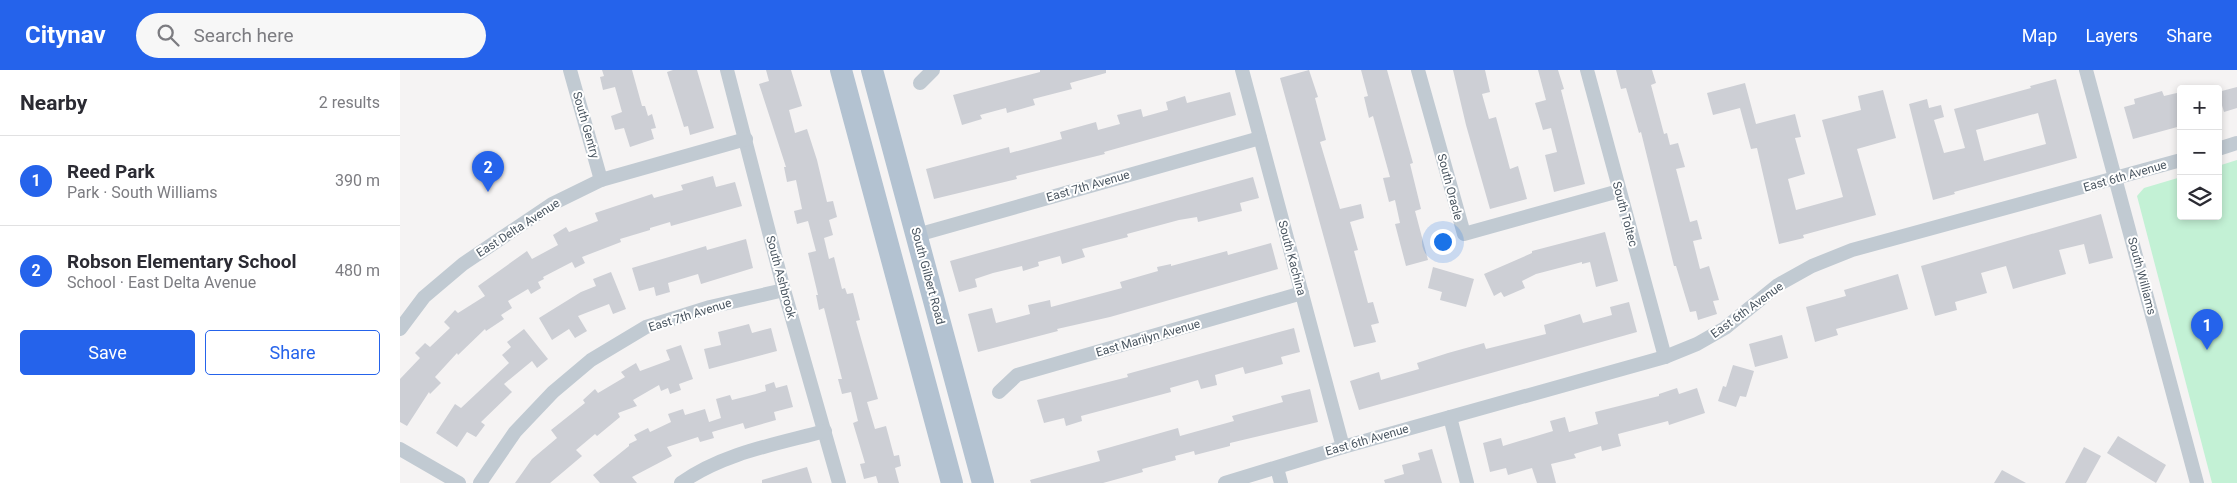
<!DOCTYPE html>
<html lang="en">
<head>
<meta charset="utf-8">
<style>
	:root { --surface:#fff; --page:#f7f7f7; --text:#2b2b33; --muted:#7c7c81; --line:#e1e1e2; --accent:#2563eb }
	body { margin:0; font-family:Roboto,sans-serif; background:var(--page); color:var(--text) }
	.controls { position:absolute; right:15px; top:15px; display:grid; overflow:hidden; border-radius:5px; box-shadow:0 2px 8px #0003 }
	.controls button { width:45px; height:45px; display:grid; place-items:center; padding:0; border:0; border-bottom:1px solid var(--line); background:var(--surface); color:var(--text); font:25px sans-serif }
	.you { position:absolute; left:1042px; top:171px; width:18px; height:18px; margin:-12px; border:4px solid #fff; border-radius:50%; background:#1a73e8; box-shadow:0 0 0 8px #1a73e833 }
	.badge { display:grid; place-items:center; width:32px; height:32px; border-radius:50%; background:var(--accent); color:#fff; font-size:16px; font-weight:700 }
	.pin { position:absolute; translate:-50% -41px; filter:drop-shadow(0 1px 2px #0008) }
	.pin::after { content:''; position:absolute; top:26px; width:18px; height:15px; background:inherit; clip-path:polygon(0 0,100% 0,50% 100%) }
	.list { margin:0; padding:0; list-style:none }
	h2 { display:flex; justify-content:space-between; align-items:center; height:65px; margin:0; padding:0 20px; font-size:21px }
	h2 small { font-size:16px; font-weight:400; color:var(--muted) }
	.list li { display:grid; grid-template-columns:32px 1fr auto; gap:15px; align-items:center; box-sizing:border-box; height:90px; padding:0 20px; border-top:1px solid var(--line) }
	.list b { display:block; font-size:19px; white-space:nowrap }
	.list p { margin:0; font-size:16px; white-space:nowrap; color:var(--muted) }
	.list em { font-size:16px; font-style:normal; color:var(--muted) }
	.actions { display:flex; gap:10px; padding:15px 20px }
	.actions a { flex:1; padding:11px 0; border:1px solid var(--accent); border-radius:5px; text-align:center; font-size:18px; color:var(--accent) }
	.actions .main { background:var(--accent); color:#fff }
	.icon { flex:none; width:28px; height:28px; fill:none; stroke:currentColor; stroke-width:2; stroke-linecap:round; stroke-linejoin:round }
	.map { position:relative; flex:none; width:1837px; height:413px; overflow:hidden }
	header { display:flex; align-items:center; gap:30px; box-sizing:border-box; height:70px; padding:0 25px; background:var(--accent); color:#fff }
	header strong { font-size:24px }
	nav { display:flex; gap:28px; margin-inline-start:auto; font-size:18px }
	.search { width:350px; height:45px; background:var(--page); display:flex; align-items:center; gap:12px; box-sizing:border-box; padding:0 18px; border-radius:28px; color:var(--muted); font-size:19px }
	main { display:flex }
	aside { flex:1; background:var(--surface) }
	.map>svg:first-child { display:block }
	.green { fill:#c3f1d5 }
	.building { fill:#cdcfd5; fill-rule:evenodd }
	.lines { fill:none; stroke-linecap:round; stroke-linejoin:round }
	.minor { stroke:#c1cad2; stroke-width:14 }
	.primary { stroke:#b3c2d1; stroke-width:22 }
	.labels { text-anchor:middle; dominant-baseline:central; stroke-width:4; stroke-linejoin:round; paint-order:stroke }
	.street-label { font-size:12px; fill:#4a5661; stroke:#fff }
</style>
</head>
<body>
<header>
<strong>Citynav</strong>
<div class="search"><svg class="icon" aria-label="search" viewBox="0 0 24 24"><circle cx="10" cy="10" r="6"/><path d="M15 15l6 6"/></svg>Search here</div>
<nav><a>Map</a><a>Layers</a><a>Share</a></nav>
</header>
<main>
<aside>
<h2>Nearby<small>2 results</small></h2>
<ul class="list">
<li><span class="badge">1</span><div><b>Reed Park</b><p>Park · South Williams</p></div><em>390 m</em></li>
<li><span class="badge">2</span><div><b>Robson Elementary School</b><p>School · East Delta Avenue</p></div><em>480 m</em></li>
</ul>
<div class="actions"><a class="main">Save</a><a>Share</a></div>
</aside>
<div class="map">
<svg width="1837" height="413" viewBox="0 0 1837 413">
	<rect width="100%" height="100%" fill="#f5f3f3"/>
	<path class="green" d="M1837 90V413H1812L1737 126 1744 118 1781 107V146H1818V96Z"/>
	<g class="building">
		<path d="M202 0H232L242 36H245L248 46 252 44 256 58 251 59 254 69 230 77 224 58 215 60 211 46 222 42 215 17 203 20 200 7 204 6Z"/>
		<path d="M273 0H297L314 58 290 65 288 56 284 57 267 2Z"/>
		<path d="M366 0H391L402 36 389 40 395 63 407 59 417 90 427 132 433 131 437 147 429 150 433 165 424 168 429 189 434 187 442 219 445 218 447 224 453 223 460 250 456 251 478 329 467 332 475 359 486 356 494 386 499 385 501 396 495 398 499 413H478L476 406 464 409 460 394 465 393 453 353 458 351 451 322 442 324 438 309H442L424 238 419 240 416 225H418L408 183 416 181 408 151 397 154 394 141 402 139 396 110 387 112 384 97H386L359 14 369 11Z"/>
		<path d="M640 0H706V3L670 13 672 19 633 29 635 35 607 43 606 38 580 45 582 49 562 55 553 25 640 2Z"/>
		<path d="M909 0 918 27 915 28 926 70 920 72 940 139 961 134 964 148 950 152 958 180 954 181 968 233 973 232 979 253 971 255 976 272 954 277 880 8Z"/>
		<path d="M961 0H987L1013 93 1010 94 1021 139 1015 141 1028 190 1006 196 995 154 1000 153 995 130 989 132 983 108 990 107 973 46 969 48 964 27 968 26Z"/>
		<path d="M1053 0H1085L1090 22 1082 24 1089 49 1096 47 1110 99 1118 96 1127 129 1090 139 1066 55Z"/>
		<path d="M1138 0H1158L1164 19 1161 20 1185 114 1154 122 1145 85 1157 82 1151 58 1143 60 1135 33 1146 30Z"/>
		<path d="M1216 0H1252L1256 13 1251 15 1264 64 1267 63 1270 75 1278 73 1285 97 1276 99 1290 152 1297 150 1302 169 1293 171 1300 199 1309 196 1319 230 1313 231 1317 244 1298 250 1296 241 1290 242 1276 196H1274L1241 62 1239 63 1226 18 1221 19Z"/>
		<path d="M1656 9 1677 88 1554 122 1555 124 1533 130 1509 34 1527 29 1529 38 1541 35 1544 47 1534 50 1544 83 1565 78 1554 39 1631 18 1630 16ZM1638 43 1646 74 1584 91 1576 60Z"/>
		<path d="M1345 13 1356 54 1395 44 1401 67 1395 68 1405 104 1388 109 1396 140 1443 127 1422 50 1461 40 1458 26 1483 20 1496 68 1457 79 1476 145 1403 165 1404 168 1379 174 1357 78 1351 79 1340 38 1313 45 1307 23Z"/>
		<path d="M1837 17V38L1824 42 1818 22Z"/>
		<path d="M1762 21 1764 26 1781 22V56L1733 69 1724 37 1735 34 1734 29Z"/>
		<path d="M830 22 836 45 704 82 705 84 616 106 617 109 534 129 526 99 609 77 610 83 662 69 660 62 696 52 698 60 720 54 717 45 741 39 743 47 768 40 766 32 785 26 787 33Z"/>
		<path d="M313 106 316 117 335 112 342 136 271 156 270 152 250 158V160L220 169 221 172 182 187 185 193 175 198 172 192 143 207 144 209 138 212 141 218 131 224 128 219 108 231 112 238 101 245 104 249 86 261 85 259 58 285 57 283 35 307 41 313 30 324 29 322 7 356 0 352V309L20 288 15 283 25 273 30 277 50 258 44 252 55 240 58 243 85 226 78 216 127 181 132 189 158 175 153 165 166 157 169 162 198 151 195 143 252 124 254 128 283 120 281 115Z"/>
		<path d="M853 107 859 128 840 133 842 141 798 152 797 147 779 150 727 164 728 167 682 179 685 187 662 194 660 186 638 192 639 196 623 201 622 196 593 203 575 209 577 217 559 222 550 191Z"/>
		<path d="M1701 144 1713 188 1689 194 1684 174 1659 180 1666 204 1613 219 1606 196 1581 203 1587 223 1555 232 1557 240 1535 246 1521 196Z"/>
		<path d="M1205 162 1218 211 1196 217 1190 192 1182 194V192L1136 204 1122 211 1125 218 1104 227 1101 222 1094 226 1084 204 1132 183V181Z"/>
		<path d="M346 169 353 198 301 214 298 204 268 213 270 222 256 226 254 217 239 221 232 198 306 176 307 180Z"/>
		<path d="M871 173 878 199 710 247 657 259 658 261 578 282 568 244 592 238 596 253 630 244 628 235 650 230 651 237 722 218 720 212 758 201 757 197 771 194V196L827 181 828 185Z"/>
		<path d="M1033 197 1074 209 1066 237 1040 230 1042 222 1028 218Z"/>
		<path d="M211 202 226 239 213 244 209 234 178 246 187 261 175 268 169 259 152 270 139 248 181 222 196 216 193 209Z"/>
		<path d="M1498 204 1508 239 1436 259 1438 265 1415 272 1406 237 1446 226 1444 220Z"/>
		<path d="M1229 232 1237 262 959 340 950 311 979 302 981 310 1019 299 1017 293 1048 283 1084 273 1086 279 1146 264 1144 255 1180 244 1183 253 1212 245 1210 237Z"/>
		<path d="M349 254 352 263 371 258 377 281 309 299 304 279 321 275 318 262Z"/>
		<path d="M894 258 900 282 881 287 883 294 845 304 843 297 815 305 817 315 801 319 798 310 770 318 771 322 681 346 682 351 666 356 664 348 644 353 637 330 728 307 727 304Z"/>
		<path d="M124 259 148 289 137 298 132 291 104 314 112 322 81 352 85 355 76 367 67 362 57 377 36 363 55 334 61 338 109 293 102 285 111 277 107 272Z"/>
		<path d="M1382 265 1388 288 1355 297 1349 274Z"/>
		<path d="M281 275 293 309 279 314 281 320 270 324 268 318 261 321 259 315 233 330 237 336 218 343 220 347 197 366 195 364 176 380 182 386 150 413H115L132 389 157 368 151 360 185 333 183 330 195 319 198 323 225 307 221 302 236 293 240 301 270 290 266 280Z"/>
		<path d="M1333 295 1354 301 1346 327 1340 326 1336 337 1318 331 1323 316 1326 317Z"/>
		<path d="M374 312 376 318 387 315 393 337 374 342 376 350 345 359 343 353 312 362 314 368 300 372 298 367 267 377 272 386 232 407 237 413H200L193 405 229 376V374L237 370 234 365 248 358 250 362 271 352 268 344 283 339 285 345 305 339 309 352 321 348 316 329 330 325 332 330 356 324 366 321 365 315Z"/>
		<path d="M1277 318 1279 324 1297 318 1305 343 1269 355 1268 351 1218 364 1221 376 1202 381 1201 376 1174 384 1176 388 1151 394 1156 413H1137L1132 398 1108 405 1106 398 1090 402 1083 373 1101 368 1103 376 1153 361 1150 351 1165 347 1169 362 1198 354 1195 342 1259 326V324Z"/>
		<path d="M910 319 918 352 830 373V376L795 385 794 381 775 386 776 390 742 399 743 402 703 413H631L630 410 700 391 697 381 778 358 780 366 834 351 832 346 883 332 881 326Z"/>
		<path d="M1718 366 1766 395 1756 413 1707 383Z"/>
		<path d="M1684 377 1701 386 1686 413H1665Z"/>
		<path d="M1032 379 1042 413H985L984 410 1004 404 1002 395 1020 390 1018 383Z"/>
		<path d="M407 397 412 413H362V410Z"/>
		<path d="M1602 400 1626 413H1594Z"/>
	</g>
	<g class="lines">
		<g class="minor">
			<path d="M170 0 201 110"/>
			<path d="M327 0 384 220 439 413"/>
			<path d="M842 0 943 377"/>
			<path d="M1018 0 1064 164 1219 121"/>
			<path d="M1187 0 1265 287"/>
			<path d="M1686 0 1797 413"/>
			<path d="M520 13 533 0"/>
			<path d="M1818 79 1837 73"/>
			<path d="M517 165 860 68"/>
			<path d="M0 259 24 227 63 194 152 134 201 110 346 69"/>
			<path d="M599 322 617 305 902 223"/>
			<path d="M1050 347 1067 413"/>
			<path d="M0 379 59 413"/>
			<path d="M877 398 881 413"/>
			<path d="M80 413 115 362 153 322 191 290 246 257 310 237 384 220"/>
			<path d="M281 413C323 383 377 374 425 361"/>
			<path d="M825 413 943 377 1265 287 1297 274 1325 258 1378 215 1412 196 1452 180 1781 90"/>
		</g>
		<g class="primary">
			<path d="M441 0 552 413"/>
			<path d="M472 0 583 413"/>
		</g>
	</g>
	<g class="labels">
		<g class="street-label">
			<text transform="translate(186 55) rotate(74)">South Gentry</text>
			<text transform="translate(1725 106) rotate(-16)">East 6th Avenue</text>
			<text transform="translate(688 116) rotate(-16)">East 7th Avenue</text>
			<text transform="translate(1050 117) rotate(75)">South Oracle</text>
			<text transform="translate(1225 144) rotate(75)">South Toltec</text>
			<text transform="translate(118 158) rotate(-33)">East Delta Avenue</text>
			<text transform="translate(892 188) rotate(75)">South Kachina</text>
			<text transform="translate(528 206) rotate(75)">South Gilbert Road</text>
			<text transform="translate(1742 206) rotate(75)">South Williams</text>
			<text transform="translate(381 207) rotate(75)">South Ashbrook</text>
			<text transform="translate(1347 240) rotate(-36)">East 6th Avenue</text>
			<text transform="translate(290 245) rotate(-17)">East 7th Avenue</text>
			<text transform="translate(748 268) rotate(-16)">East Marilyn Avenue</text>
			<text transform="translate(967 370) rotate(-16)">East 6th Avenue</text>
		</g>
	</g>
</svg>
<div class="controls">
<button>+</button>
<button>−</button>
<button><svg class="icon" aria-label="layers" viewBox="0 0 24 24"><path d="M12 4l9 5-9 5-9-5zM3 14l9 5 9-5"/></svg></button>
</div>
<div class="you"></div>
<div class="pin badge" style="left:1807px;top:280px">1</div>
<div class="pin badge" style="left:88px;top:122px">2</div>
</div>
</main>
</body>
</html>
